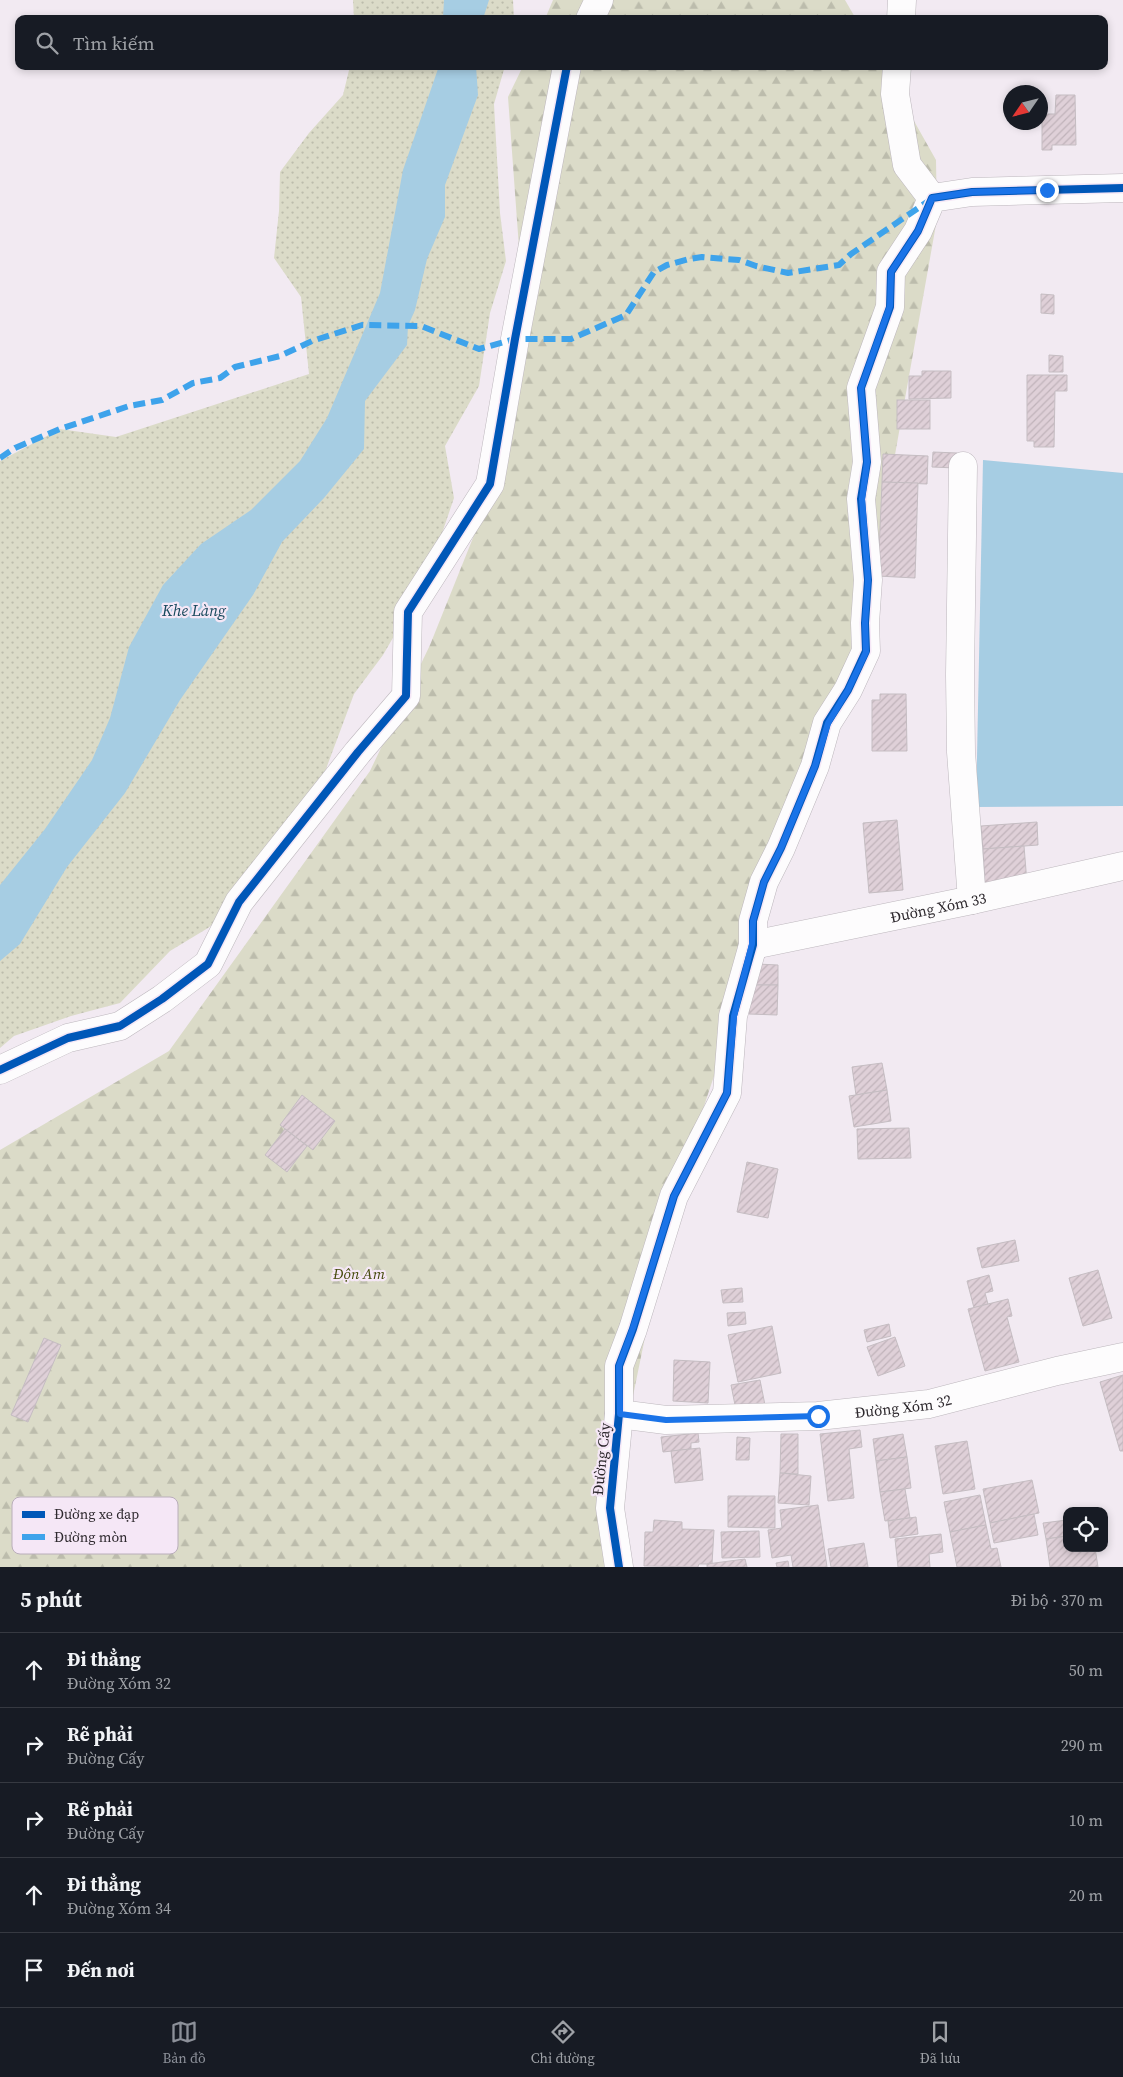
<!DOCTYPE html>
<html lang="vi">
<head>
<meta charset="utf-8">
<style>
	:root { --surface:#171b24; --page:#242831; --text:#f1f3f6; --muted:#9ea1a6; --line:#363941; --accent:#8c9099 }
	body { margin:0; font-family:"Source Serif 4",serif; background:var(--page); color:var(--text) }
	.controls { position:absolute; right:15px; bottom:15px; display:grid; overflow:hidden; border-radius:10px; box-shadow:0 2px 8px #0003 }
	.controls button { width:45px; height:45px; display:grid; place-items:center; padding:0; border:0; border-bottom:1px solid var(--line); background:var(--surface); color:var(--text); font:25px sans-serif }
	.compass { position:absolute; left:1003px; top:85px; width:45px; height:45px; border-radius:50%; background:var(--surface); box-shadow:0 2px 8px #0003; rotate:235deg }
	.stop { position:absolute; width:15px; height:15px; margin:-11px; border:4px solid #1a73e8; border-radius:50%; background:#fff }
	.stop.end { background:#1a73e8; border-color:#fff; box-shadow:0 1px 5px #0008 }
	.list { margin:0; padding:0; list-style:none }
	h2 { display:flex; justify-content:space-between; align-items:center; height:65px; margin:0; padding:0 20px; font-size:21px }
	h2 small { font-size:16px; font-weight:400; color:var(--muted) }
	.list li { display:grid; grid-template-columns:32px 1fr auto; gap:15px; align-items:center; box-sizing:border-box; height:75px; padding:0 20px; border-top:1px solid var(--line) }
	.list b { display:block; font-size:19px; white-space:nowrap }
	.list p { margin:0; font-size:16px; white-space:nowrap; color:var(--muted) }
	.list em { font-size:16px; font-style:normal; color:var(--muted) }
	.icon { flex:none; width:28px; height:28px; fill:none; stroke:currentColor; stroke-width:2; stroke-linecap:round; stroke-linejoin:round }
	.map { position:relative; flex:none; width:1123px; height:1567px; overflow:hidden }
	.search { position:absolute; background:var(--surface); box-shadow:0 2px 8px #0003; left:15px; right:15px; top:15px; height:55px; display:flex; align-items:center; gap:12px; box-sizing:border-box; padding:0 18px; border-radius:10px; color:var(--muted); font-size:19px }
	.sheet { height:440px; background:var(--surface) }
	nav { display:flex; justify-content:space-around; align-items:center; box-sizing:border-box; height:70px; border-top:1px solid var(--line); background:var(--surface); font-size:14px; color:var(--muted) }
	nav a { display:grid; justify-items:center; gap:2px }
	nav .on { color:var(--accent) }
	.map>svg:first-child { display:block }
	.grass { fill:url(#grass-dots) }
	.forest { fill:url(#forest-firs) }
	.water { fill:#a6cde3 }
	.building { fill:url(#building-hatch); stroke:#c5bdc2 }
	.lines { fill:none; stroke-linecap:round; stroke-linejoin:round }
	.minor-casing { stroke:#bdb7bd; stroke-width:29 }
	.minor { stroke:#fdfcfd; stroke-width:28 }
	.quiet { stroke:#3ea3eb; stroke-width:6; stroke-dasharray:12 6; stroke-linecap:butt }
	.cycleway-casing { stroke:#f5e7f6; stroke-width:11 }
	.cycleway { stroke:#0057b8; stroke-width:8 }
	.route { stroke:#1a73e8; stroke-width:6 }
	.labels { text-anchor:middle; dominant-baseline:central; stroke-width:4.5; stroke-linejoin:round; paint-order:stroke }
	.street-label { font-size:15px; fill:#2d282d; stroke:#f5e7f6 }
	.park-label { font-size:15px; font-style:italic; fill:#44490a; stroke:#f5e7f6 }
	.water-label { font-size:16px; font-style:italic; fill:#17485c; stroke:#f5e7f6 }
	.key { fill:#f5e7f6; stroke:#b9aeba; stroke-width:1 }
	.key-label { font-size:14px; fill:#2d282d }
</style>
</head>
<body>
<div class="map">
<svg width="1123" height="1567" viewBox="0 0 1123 1567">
	<defs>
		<pattern id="grass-dots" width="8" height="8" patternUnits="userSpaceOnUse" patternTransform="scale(1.25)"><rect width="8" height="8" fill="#dbdbc8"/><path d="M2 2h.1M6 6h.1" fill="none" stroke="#bcbcac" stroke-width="1.8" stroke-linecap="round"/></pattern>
		<pattern id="forest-firs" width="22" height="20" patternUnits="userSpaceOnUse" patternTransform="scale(1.25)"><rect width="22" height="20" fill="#dbdbc8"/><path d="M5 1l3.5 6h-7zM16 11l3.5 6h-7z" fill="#bcbcac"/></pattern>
		<pattern id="building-hatch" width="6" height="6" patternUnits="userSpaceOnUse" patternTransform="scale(1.25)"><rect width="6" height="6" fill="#dfd0d8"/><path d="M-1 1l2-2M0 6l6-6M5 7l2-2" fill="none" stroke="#c0b3ba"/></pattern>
	</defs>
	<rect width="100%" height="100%" fill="#f2eaf2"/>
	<g class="grass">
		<path d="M353 0H513L514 19H354Z"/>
		<path d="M350 66H505L494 104 500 213 506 261 490 313 479 386 445 446 454 498 437 548 408 612 383 655 354 694 314 801 239 902 208 928 170 951 120 1003 71 1016 14 1036 0 1048V461L60 429 116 437 309 374 301 297 274 258 279 211 280 172 309 133 343 95Z"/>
	</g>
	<g class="forest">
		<path d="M553 0H845L856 19H545Z"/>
		<path d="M523 66H883L936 160 937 219 865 623 674 1196 610 1508 627 1567H0V1150L169 1051 370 771 430 645 487 503 521 275 508 97Z"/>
	</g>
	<g class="water">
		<path d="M444 0H489L483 19H443Z"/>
		<path d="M439 66H476L478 95 445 185V217L427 259 415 310 408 326 407 345 365 401 364 449 324 498 282 542 253 595 180 700 125 793 67 867 20 944 0 961V885L45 829 92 760 110 718 129 647 163 585 201 544 251 510 300 461 327 418 380 293 403 170Z"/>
		<path d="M983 460 1123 473V806L976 807Z"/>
	</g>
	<g class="building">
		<path d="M1056 95H1075L1076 145H1052V150H1042V114H1055Z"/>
		<path d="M1041 294 1054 295V314L1041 313Z"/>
		<path d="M1049 355 1063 356V372H1049Z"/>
		<path d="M922 371H951V398L909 399V376H922Z"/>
		<path d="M1027 375H1067V391H1055L1054 447H1034V441H1027Z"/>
		<rect x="897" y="400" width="33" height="29"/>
		<path d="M933 452 957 453 956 468 932 467Z"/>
		<path d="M883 454 928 456 927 484 882 482Z"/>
		<path d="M882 482 918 483 915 578 878 576Z"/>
		<path d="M880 694H906L907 751H872V700H880Z"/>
		<path d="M897 820 903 890 869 893 863 823Z"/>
		<path d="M1037 822 1038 845 983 849 981 826Z"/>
		<path d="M1024 846 1027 883 985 886 983 849Z"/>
		<path d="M757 964 778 965V985H756Z"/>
		<path d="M750 985H778L777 1015 749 1014Z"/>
		<path d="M882 1063 887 1090 856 1095 852 1067Z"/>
		<path d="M887 1090 891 1121 854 1127 849 1096Z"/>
		<path d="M302 1095 335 1121 313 1150 280 1125Z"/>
		<path d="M909 1128 911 1158 858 1159 857 1129Z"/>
		<path d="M285 1129 307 1146 287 1172 265 1155Z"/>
		<path d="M747 1162 778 1169 768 1218 737 1212Z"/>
		<path d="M1015 1240 1019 1261 982 1268 977 1248Z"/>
		<path d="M1098 1270 1112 1318 1083 1326 1069 1278Z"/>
		<path d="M989 1275 993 1291 985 1293 988 1304 974 1308 967 1281Z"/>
		<path d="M742 1288 743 1302 723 1303 721 1290Z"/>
		<path d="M1008 1299 1012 1316 1007 1317 1019 1362 985 1371 968 1309Z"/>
		<path d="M745 1312 746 1324 728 1326 727 1313Z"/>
		<path d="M889 1324 891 1336 867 1342 864 1330Z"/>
		<path d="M772 1326 781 1373 738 1382 728 1335Z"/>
		<path d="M895 1337 905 1366 878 1376 867 1347Z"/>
		<path d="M44 1338 61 1345 28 1422 11 1415Z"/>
		<path d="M674 1360 710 1362 708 1403 673 1401Z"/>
		<path d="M1123 1375V1451H1120L1100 1382Z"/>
		<path d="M760 1380 766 1410 737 1415 731 1385Z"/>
		<path d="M860 1430 862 1447 849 1449 854 1498 828 1501 820 1434Z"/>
		<path d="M698 1433 699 1442 691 1443V1449L663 1452 661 1437Z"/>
		<path d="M781 1434H798V1474L780 1473Z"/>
		<path d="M903 1434 907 1457 876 1461 873 1439Z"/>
		<path d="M737 1437 750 1438 749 1460H736Z"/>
		<path d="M967 1441 975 1489 943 1494 935 1446Z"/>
		<path d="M700 1448 703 1480 675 1483 671 1451Z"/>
		<path d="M907 1457 911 1488 880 1492 876 1461Z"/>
		<path d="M780 1473 811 1476 809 1505 778 1503Z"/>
		<path d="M1032 1480 1039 1513 990 1523 983 1489Z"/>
		<path d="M905 1489 910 1518 885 1521 880 1492Z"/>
		<path d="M980 1495 986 1525 950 1532 944 1502Z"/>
		<path d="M728 1496H775V1528L728 1527Z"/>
		<path d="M818 1505 827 1567H793L791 1555 772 1558 768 1530 782 1528 780 1510Z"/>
		<path d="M1034 1514 1038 1535 994 1543 990 1523Z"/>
		<path d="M916 1517 918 1534 890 1538 888 1521Z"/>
		<path d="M654 1520 682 1522V1529L714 1530 712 1564H699L698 1567 644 1566 645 1532H653Z"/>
		<path d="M1067 1520V1536L1046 1539 1043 1523Z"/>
		<path d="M986 1525 991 1549 997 1548 1001 1567H957L950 1532Z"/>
		<path d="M759 1531 760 1557 722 1558 721 1532Z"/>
		<path d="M941 1534 943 1552 929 1554 930 1567H898L895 1539Z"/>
		<path d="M1067 1536V1548H1095L1098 1567H1050L1046 1539Z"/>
		<path d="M864 1543 868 1567H831L828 1549Z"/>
		<path d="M745 1559 747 1567H707V1564Z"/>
		<path d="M788 1561 789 1567H777L776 1563Z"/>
	</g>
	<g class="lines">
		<defs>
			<g id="minor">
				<path d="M590 19 599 0"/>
				<path d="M901 19 902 0"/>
				<path d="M897 66 895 94 907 165 932 198"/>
				<path d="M963 466 960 675 961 752 972 900"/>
				<path id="s1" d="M753 945 972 900 1123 866"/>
				<path d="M0 1070 68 1038 120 1026 162 999 208 964 239 902 358 752 406 696 408 612 490 484 515 339 567 66"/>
				<path id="s2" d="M619 1414 666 1420 818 1416 929 1404 1057 1371 1123 1357"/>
				<path d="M619 1567 610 1508 619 1414V1366L633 1329 674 1196 727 1093 733 1016 753 945V921L764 882 781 848 815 766 827 723 848 690 866 651 865 623 868 580 861 499 867 462 861 388 890 307 891 272 918 231 932 198 972 192 1123 188"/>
			</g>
		</defs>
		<use href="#minor" class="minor-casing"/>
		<use href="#minor" class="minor"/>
		<path class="quiet" d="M0 458 15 448 60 429 129 406 162 400 193 383 220 378 235 367 280 356 312 341 362 325 421 326 479 349 515 339H571L626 315 654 272 667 265 689 259 702 257 739 260 756 266 788 273 839 265 851 254 930 200"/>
		<defs>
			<g id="cycleway">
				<path d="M0 1070 68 1038 120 1026 162 999 208 964 239 902 358 752 406 696 408 612 490 484 515 339 567 66"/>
				<path d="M619 1567 610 1508 619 1414V1366L633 1329 674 1196 727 1093 733 1016 753 945V921L764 882 781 848 815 766 827 723 848 690 866 651 865 623 868 580 861 499 867 462 861 388 890 307 891 272 918 231 932 198 972 192 1123 188"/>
			</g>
		</defs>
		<use href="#cycleway" class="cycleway-casing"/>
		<use href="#cycleway" class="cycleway"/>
	</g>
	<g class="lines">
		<path class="route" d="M818 1416 666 1420 620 1414 619 1366 633 1328 674 1196 727 1093 734 1016 752 944 753 921 764 882 781 848 815 766 828 723 848 690 866 652 865 623 868 580 862 499 867 462 861 388 890 306 891 272 918 231 932 198 972 192 1047 190"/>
	</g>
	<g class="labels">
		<g class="street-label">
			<text stroke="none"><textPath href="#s1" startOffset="189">Đường Xóm 33</textPath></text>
			<text stroke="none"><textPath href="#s2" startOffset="285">Đường Xóm 32</textPath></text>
			<text transform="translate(601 1459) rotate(-84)">Đường Cấy</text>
		</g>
		<g class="park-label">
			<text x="359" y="1273">Độn Am</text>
		</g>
		<g class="water-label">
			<text x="194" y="610">Khe Làng</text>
		</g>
	</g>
	<rect x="12" y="1497" width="166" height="57" rx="8" class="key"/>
	<rect x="22" y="1511" width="23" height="7" fill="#0057b8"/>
	<rect x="22" y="1534" width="23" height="6" fill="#3ea3eb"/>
	<g class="key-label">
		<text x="54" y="1519">Đường xe đạp</text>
		<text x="54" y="1542">Đường mòn</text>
	</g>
</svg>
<div class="controls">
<button><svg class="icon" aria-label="locate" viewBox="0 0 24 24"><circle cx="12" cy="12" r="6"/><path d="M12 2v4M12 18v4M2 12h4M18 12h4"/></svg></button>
</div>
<svg class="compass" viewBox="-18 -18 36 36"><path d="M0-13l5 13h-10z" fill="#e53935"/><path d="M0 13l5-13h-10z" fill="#9ea1a6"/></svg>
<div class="stop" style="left:818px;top:1416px"></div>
<div class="stop end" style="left:1047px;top:190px"></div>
<div class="search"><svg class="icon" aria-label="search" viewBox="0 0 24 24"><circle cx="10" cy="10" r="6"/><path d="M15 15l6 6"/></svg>Tìm kiếm</div>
</div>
<section class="sheet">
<h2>5 phút<small>Đi bộ · 370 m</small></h2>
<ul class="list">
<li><svg class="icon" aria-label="ahead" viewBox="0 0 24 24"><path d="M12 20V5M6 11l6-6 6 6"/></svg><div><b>Đi thẳng</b><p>Đường Xóm 32</p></div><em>50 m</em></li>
<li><svg class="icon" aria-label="right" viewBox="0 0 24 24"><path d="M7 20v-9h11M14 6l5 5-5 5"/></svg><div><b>Rẽ phải</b><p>Đường Cấy</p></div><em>290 m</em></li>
<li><svg class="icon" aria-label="right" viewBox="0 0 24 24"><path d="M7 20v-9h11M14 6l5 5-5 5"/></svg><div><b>Rẽ phải</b><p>Đường Cấy</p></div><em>10 m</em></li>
<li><svg class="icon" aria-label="ahead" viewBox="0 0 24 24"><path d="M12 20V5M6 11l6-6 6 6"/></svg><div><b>Đi thẳng</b><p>Đường Xóm 34</p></div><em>20 m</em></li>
<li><svg class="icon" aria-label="arrive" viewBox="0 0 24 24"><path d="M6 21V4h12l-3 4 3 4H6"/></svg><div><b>Đến nơi</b></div></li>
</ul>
</section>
<nav>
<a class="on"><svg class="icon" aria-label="map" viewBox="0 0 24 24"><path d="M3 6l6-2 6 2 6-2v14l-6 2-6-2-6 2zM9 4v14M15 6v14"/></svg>Bản đồ</a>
<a><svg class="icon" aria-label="directions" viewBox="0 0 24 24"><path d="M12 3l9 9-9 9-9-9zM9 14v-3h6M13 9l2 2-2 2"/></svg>Chỉ đường</a>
<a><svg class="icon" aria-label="saved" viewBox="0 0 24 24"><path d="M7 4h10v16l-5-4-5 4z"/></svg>Đã lưu</a>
</nav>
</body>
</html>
